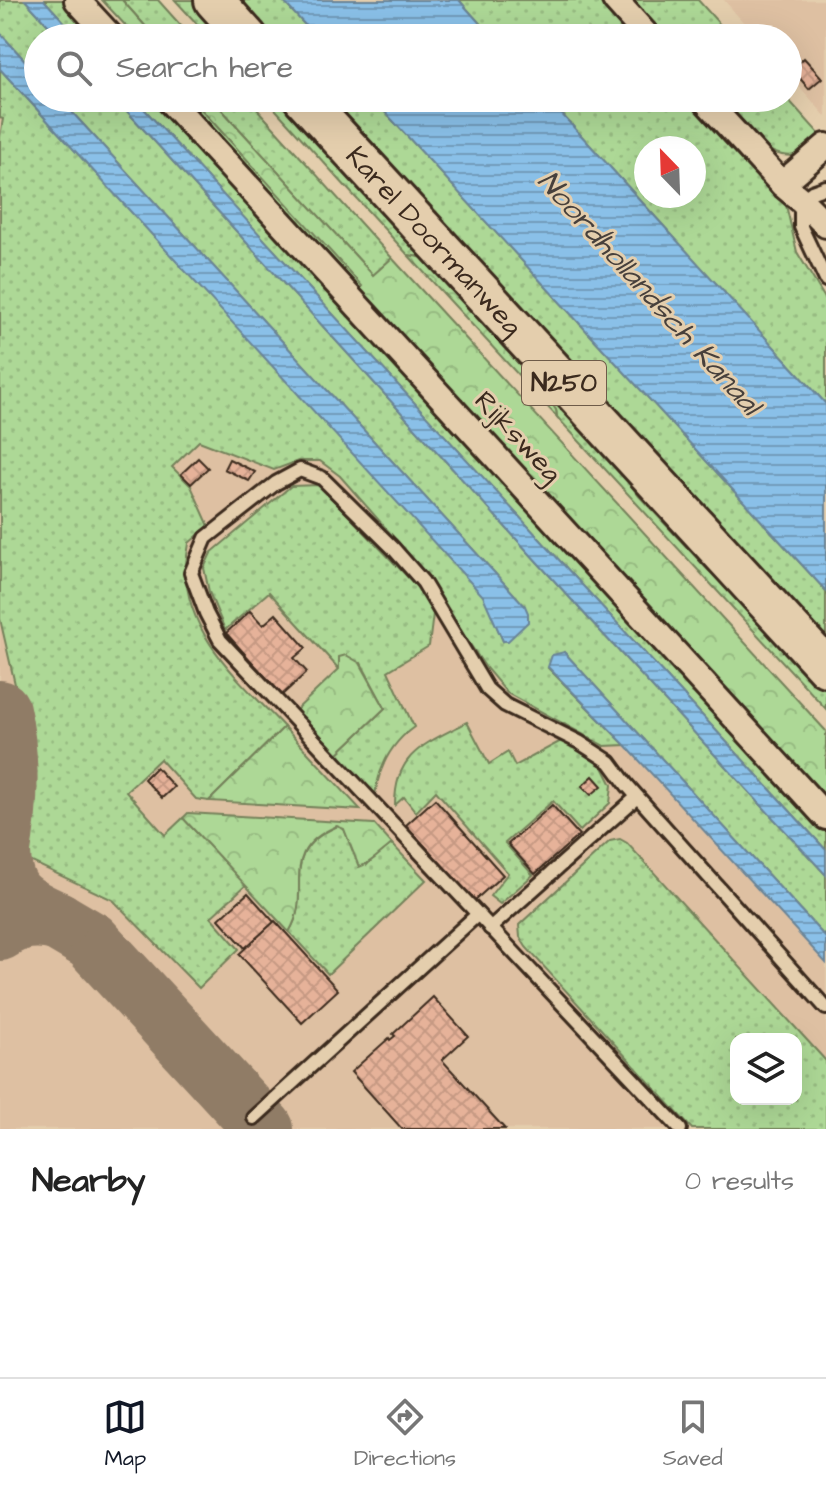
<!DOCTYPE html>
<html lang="en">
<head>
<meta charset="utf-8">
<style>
	:root { --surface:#fff; --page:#f6f6f6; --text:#222; --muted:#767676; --line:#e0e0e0; --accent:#111827 }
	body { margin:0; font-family:"Architects Daughter",sans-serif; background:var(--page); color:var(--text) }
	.controls { position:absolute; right:24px; bottom:24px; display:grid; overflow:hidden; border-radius:16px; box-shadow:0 8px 32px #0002 }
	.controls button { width:72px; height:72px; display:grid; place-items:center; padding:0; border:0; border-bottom:2px solid var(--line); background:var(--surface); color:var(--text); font:40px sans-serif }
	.compass { position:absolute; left:634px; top:136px; width:72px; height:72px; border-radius:50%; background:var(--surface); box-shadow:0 8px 32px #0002; rotate:337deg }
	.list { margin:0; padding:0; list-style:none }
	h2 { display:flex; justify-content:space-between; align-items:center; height:104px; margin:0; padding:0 32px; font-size:34px }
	h2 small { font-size:26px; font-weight:400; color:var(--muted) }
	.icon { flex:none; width:44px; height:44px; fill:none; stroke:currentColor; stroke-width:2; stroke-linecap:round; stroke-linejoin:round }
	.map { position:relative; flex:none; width:826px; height:1129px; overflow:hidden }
	.search { position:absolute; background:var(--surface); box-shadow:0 8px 32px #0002; left:24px; right:24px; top:24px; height:88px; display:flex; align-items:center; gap:20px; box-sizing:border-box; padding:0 28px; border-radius:44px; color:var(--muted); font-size:30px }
	.sheet { height:248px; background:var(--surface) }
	nav { display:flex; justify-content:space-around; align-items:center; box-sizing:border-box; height:112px; border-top:2px solid var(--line); background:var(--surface); font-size:22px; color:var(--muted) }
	nav a { display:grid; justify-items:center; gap:4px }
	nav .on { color:var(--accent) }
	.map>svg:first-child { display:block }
	.built { fill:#dec0a2; fill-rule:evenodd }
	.grass { fill:url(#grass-dots); stroke:#74815a; stroke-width:2; fill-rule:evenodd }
	.forest { fill:url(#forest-crowns); stroke:#74815a; stroke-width:2 }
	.water { fill:url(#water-rules); stroke:#6a8497; stroke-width:2 }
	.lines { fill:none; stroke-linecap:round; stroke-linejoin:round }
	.taxiway { stroke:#907c66; stroke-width:60 }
	.building { fill:url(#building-cross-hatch); stroke:#3b2a1e; stroke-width:2 }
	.service-casing { stroke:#3b2a1e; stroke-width:18 }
	.minor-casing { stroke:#3b2a1e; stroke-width:30 }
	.primary-casing { stroke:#3b2a1e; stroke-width:44 }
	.service { stroke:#e4cead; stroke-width:12 }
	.minor { stroke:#e4cead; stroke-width:24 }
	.primary { stroke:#e4cead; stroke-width:38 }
	.labels { text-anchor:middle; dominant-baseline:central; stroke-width:6; stroke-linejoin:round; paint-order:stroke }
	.shield { fill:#e4cead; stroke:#6e5b49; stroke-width:2 }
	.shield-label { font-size:26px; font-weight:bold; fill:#3b2a1e }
	.street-label { font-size:28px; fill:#3b2a1e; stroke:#e4cead }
	.water-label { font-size:30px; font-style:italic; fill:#47403c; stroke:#e4cead }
</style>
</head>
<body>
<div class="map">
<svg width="826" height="1129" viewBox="0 0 826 1129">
	<defs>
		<pattern id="grass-dots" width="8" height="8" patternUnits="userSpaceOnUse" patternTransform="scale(2)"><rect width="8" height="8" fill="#add896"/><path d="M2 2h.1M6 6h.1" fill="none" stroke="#96ba81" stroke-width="1.8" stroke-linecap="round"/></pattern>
		<pattern id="forest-crowns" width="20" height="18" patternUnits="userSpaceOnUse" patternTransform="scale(2)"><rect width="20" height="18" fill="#add896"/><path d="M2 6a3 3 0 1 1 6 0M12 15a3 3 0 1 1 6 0" fill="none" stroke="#96ba81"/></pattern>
		<pattern id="water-rules" width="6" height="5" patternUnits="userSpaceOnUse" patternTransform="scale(2)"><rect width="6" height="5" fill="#8ac0e8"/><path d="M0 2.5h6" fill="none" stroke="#729cbb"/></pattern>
		<pattern id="building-cross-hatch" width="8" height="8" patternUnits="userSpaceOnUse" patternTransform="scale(2)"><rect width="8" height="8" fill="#e6b299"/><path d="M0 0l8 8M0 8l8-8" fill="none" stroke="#c69983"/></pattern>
	</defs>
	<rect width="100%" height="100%" fill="#e4cead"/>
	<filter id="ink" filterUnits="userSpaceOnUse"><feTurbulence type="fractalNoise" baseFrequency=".0125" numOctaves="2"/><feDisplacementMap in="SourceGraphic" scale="16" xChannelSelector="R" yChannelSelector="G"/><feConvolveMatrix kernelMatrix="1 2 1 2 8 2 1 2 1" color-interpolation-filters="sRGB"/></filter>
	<g filter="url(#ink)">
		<g class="built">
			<path d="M0 0 38 44V98H84L826 895V1129H0ZM736 1039H796V1099H736Z"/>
			<path d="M724 0H826V117L788 73V38H757Z"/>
		</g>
		<g class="grass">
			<path d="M0 0H25L60 38H38V75L0 33Z"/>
			<path d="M44 0H66L101 38H79Z"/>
			<path d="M122 0H158L192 38H156Z"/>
			<path d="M175 0H194L229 38H210Z"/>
			<path d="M233 0H282L317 38H268Z"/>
			<path d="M459 0H604L635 38H493Z"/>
			<path d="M630 0H698L732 38H661Z"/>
			<path d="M0 69 484 596 503 641 525 606 59 98H115L591 621 826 875V938L564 652 548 668 625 745 604 746 507 693 486 668 413 559 340 476 320 461H298L274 470 199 441 172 467 191 486 209 526 189 543C188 551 186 559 186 567 184 635 242 682 284 727L209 801 196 799 160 759 126 791 165 835 183 818 246 885 211 917 239 949 199 988 113 900 19 856 29 770 17 693 0 619V137L3 119 0 118Z"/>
			<path d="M134 98H156L826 830V850Z"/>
			<path d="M182 98H191L363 286 359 290Z"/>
			<path d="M211 98H247L392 258 374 276Z"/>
			<path d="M265 98H284L582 422 639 496 708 570 750 606 826 689V709L557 417 556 410 425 258 408 255Z"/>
			<path d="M322 98H372L791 553 826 591V646Z"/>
			<path d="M547 98H686L737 152 774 189 786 205 797 252 826 300V404ZM646 148H694V196H646Z"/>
			<path d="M715 98H787L823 138C816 143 809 150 802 153 769 168 734 119 715 98Z"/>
			<path d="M319 485 424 594 433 614 429 646 388 671 414 727C390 744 379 767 375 795L336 755 385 708 361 663 339 669 269 592 225 630 209 592 204 568 211 553 291 486Z"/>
			<path d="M467 722 489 764 508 752 515 766 563 740 602 765 612 785 610 803 580 831 553 801 505 843 533 875 500 904 490 896 508 873 436 791 416 812 404 797 395 805C395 752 426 744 467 722Z"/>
			<path d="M338 826 344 829 350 843 367 865 374 857 392 844 426 880 328 974 289 932C315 890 274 853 338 826Z"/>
			<path d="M620 839 627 843 826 1061V1129H692L526 947 520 937 519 925 610 841ZM736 1039H796V1099H736Z"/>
		</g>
		<g class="forest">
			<path d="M102 0H122L156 38H137Z"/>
			<path d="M191 98H211L373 275 392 258 826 731V800L359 290 362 286Z"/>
			<path d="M408 255 425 258 534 376 556 410 557 417Z"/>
			<path d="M346 655 360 663 385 708 336 755 296 710 339 669V657Z"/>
			<path d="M284 727 361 810 209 801Z"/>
			<path d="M188 813 374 824 392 844C382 851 371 864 359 867L344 829 337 826C274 853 315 890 289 932L183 818Z"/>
		</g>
		<g class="water">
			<path d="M25 0H44L79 38H60Z"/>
			<path d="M282 0H459L493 38H317Z"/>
			<path d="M0 33 38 75V98H59L525 606 528 613V622L508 641H503L483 596 0 69Z"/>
			<path d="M115 98H134L826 850V875L591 621Z"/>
			<path d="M372 98H547L826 404V591Z"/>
			<path d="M564 652 826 938V963L625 745 548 667 552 655Z"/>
		</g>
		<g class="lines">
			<g class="taxiway">
				<path d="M0 710C11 757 9 808 0 856"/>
				<path d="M57 921 91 941 264 1129"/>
				<path d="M0 931C18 918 35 916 57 921 19 904 1 895 1 849"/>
			</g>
		</g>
		<g class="building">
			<path d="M804 58 822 78 809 89 792 69Z"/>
			<path d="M198 458 208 468 191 484 181 474Z"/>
			<path d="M229 459 255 472 249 481 224 469Z"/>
			<path d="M250 611 263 625 276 614 306 648 294 658 307 672 282 695 226 633Z"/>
			<path d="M156 767 174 787 162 798 144 779Z"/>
			<path d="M593 776 602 786 591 795 582 786Z"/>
			<path d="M435 799 503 875 474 901 406 825Z"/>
			<path d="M552 805 579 835 535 874 508 844Z"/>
			<path d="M248 893 274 922 245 948 219 919Z"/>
			<path d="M275 921 338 990 302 1023 239 954Z"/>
			<path d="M433 997 468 1036 442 1060 505 1129H402L351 1072 389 1038 390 1040 395 1036 393 1034Z"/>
		</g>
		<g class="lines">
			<defs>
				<g id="service">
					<path d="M826 187 812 192 801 200V227L826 280"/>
					<path d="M490 928 637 797"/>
					<path d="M254 1118 477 915"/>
					<path d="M680 1129 220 640 206 613 191 573 206 538 276 483 300 470 322 478 393 548 423 582 487 689 505 705 579 742 610 762 627 785 826 1008"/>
				</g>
				<g id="minor">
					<path d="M77 0 112 38"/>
					<path d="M615 0 649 38"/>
					<path d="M167 98 826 817"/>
					<path d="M703 98 782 184 801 200 826 225"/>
					<path d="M782 184 826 146"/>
				</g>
				<g id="primary">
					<path d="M214 0 248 38"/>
					<path id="s1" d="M303 98 826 667"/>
				</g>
			</defs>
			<use href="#service" class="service-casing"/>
			<use href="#minor" class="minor-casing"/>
			<use href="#primary" class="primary-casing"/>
			<use href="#service" class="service"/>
			<use href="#minor" class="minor"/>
			<use href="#primary" class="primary"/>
		</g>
	</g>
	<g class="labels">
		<rect class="shield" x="522" y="361" width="84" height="44" rx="6"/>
		<g class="shield-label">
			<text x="564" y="383">N250</text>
		</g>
		<g class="street-label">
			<text stroke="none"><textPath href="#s1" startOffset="194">Karel Doormanweg</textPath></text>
			<text transform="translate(518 437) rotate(47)">Rijksweg</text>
		</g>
		<g class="water-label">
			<text transform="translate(649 293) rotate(48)">Noordhollandsch Kanaal</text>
		</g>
	</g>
</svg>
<div class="controls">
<button><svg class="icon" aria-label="layers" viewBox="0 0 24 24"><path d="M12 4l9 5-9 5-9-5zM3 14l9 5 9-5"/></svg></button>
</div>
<svg class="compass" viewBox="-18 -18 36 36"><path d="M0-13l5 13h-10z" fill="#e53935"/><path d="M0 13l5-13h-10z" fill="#767676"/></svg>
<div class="search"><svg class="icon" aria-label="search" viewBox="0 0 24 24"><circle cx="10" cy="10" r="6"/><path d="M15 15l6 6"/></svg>Search here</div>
</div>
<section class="sheet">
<h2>Nearby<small>0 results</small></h2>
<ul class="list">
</ul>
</section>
<nav>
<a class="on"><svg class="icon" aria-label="map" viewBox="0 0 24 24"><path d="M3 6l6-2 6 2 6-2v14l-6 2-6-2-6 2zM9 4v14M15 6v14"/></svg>Map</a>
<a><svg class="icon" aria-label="directions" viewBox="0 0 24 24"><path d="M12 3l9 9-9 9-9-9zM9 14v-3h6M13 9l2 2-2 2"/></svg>Directions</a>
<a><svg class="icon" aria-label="saved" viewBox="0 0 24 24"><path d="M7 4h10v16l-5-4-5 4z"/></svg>Saved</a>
</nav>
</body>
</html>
